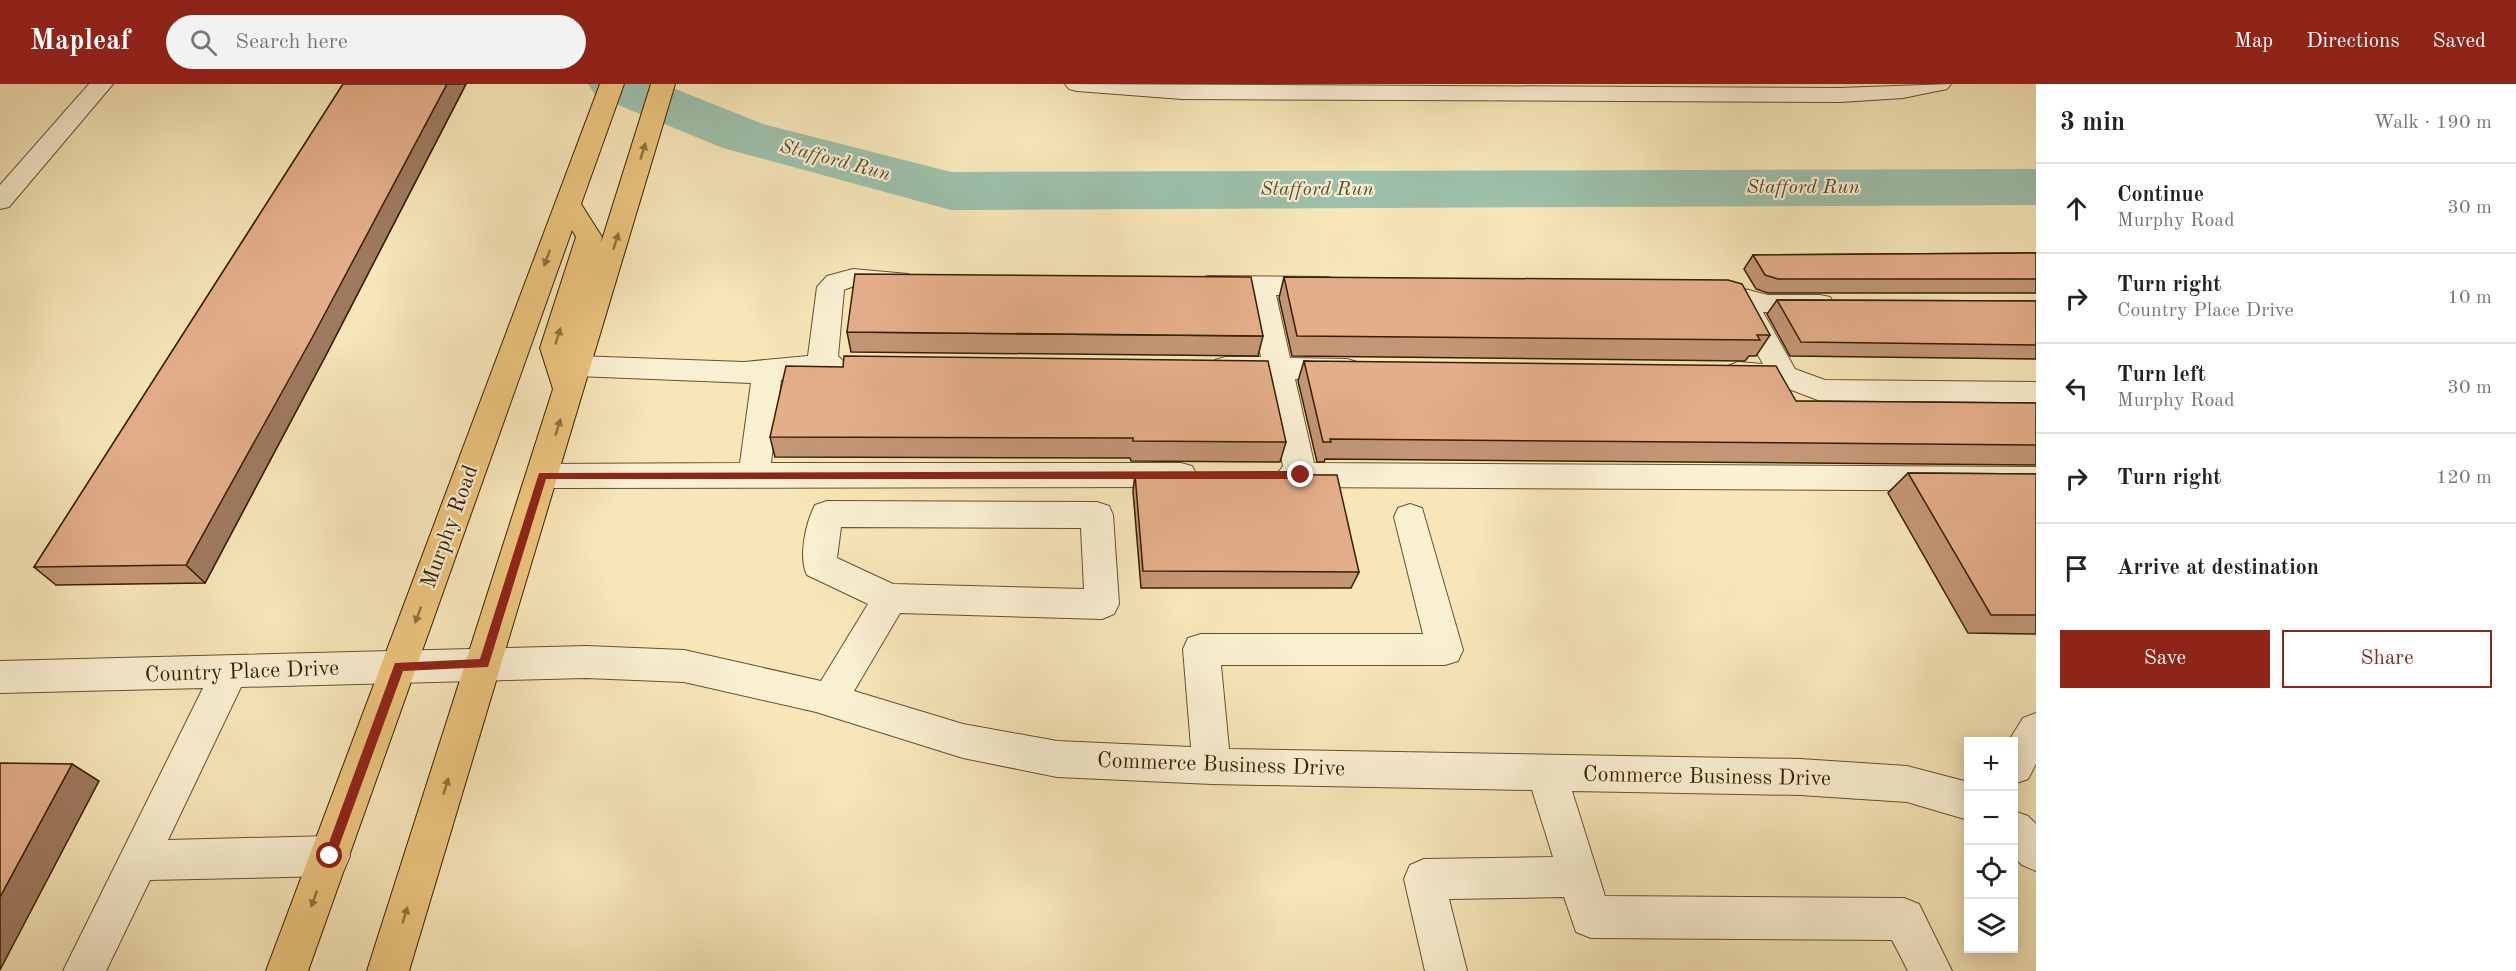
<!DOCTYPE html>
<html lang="en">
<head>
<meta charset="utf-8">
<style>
	:root { --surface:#fff; --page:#f2f2f2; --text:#222; --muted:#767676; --line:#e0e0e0; --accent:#8f2418 }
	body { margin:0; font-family:"Old Standard TT",serif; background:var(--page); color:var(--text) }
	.controls { position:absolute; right:18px; bottom:18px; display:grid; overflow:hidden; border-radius:0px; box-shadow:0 3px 15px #0003 }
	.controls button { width:54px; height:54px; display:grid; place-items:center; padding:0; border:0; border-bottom:2px solid var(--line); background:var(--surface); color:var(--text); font:30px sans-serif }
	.stop { position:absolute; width:18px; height:18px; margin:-14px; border:4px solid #8f2418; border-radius:50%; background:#fff }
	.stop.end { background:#8f2418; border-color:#fff; box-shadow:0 2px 6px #0008 }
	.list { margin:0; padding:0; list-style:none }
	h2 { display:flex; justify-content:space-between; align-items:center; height:78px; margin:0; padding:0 24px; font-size:26px }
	h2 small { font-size:20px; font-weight:400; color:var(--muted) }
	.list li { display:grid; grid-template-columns:39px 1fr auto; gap:18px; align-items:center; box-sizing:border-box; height:90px; padding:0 24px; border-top:2px solid var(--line) }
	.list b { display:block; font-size:22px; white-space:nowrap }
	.list p { margin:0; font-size:20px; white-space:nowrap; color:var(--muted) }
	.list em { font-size:20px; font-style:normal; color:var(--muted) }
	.actions { display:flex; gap:12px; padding:18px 24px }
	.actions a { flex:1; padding:14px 0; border:2px solid var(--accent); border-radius:0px; text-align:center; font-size:21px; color:var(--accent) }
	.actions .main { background:var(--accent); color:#fff }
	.icon { flex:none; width:33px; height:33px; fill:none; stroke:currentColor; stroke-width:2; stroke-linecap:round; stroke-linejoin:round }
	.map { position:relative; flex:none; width:2036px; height:887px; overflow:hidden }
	header { display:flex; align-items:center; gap:36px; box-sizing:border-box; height:84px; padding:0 30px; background:var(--accent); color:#fff }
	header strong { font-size:28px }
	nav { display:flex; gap:33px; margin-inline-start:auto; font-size:21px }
	.search { width:420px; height:54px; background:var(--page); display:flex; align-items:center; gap:15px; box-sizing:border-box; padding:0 21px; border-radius:33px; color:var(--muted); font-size:22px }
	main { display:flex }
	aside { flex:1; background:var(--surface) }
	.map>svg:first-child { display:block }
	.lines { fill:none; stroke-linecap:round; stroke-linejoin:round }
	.river { fill:#9dc0ab; fill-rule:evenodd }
	.minor-casing { stroke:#68512f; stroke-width:2 }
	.major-casing { stroke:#381f01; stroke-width:2 }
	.minor { fill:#f9efd1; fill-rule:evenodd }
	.major { fill:#ebc37c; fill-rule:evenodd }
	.wall { fill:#c39676; stroke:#381f01; stroke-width:1.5 }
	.shaded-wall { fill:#9f7a60; stroke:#381f01; stroke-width:1.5 }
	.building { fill:#e3ae89; stroke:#381f01; stroke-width:1.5 }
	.oneway { fill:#92713e }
	.route { fill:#8f2418 }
	.labels { text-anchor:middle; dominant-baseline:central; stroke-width:4.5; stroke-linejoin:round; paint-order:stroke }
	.far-water-label { font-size:20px; font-style:italic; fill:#564f34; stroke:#f9efd1 }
	.street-label { font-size:22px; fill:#381f01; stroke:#f9efd1 }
</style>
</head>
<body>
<header>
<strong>Mapleaf</strong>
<div class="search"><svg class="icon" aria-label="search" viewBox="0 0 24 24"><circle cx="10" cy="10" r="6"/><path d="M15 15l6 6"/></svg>Search here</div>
<nav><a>Map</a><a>Directions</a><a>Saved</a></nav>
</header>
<main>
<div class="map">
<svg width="2036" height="887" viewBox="0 0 2036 887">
	<rect width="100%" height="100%" fill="#f6e6b8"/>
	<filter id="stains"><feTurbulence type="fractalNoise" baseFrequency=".00333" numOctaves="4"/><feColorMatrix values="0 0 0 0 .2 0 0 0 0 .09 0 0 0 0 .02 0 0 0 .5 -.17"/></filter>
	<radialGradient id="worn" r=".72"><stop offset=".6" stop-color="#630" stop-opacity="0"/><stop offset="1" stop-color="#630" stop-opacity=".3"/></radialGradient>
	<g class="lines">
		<path class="river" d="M588 0H663L763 40 951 88 2036 85V121L951 126 723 64 596 12Z"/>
		<defs>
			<g id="minor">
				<path d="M89 0H113L9 123 0 125V101Z"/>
				<path d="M1065 0 1840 4 1951 0 1947 5 1903 14 1840 18 1182 15 1077 7 1069 5Z"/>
				<path d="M853 185 908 190 912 196 908 202C888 208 862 196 844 206L838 272 846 280 841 287 781 296 771 379H1181L1192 382 1197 391 1192 400 1181 403 543 404 532 401 527 392 532 383 543 380 740 379 751 299 577 292 567 289 562 282 567 275 577 272 744 278 808 272 817 203 827 192Z"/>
				<path d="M1208 192 1327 193 1337 195 1341 202 1337 209 1327 211H1276L1290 274 1347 275 1357 278 1362 285 1357 292 1347 295H1295L1314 379 2036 383V407L1292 403 1281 400 1276 391 1283 382 1265 294 1225 293 1215 290 1210 283 1215 276 1225 273H1261L1248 211 1198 207 1194 201 1198 195Z"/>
				<path d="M1709 196 1768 211H1820L1830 213 1834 220 1830 227 1820 229 1763 228 1795 285 1825 296 2036 298V320L1823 318 1781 302 1728 296 1723 289 1728 282 1738 278 1763 280 1730 220 1699 212 1695 205 1699 198Z"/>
				<path d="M827 417 1097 418 1109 422 1113 431 1119 520 1114 530 1102 535 900 529 854 607 963 640 1057 657 1191 663 1183 565 1188 554 1201 550H1423L1394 433 1398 424 1410 420 1422 424 1463 566 1458 577 1445 581H1221L1229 665 1800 675 1907 682 1968 698V736L1907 718 1800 711 1572 707 1605 812 1904 814 1919 820 1952 887H1908L1892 856 1591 854 1576 848 1564 813 1449 815 1467 887H1425L1404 795 1410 781 1424 775 1553 773 1532 706 1212 700 1057 693 963 674 816 628 684 598 586 594 241 603 168 756 330 752 344 758 350 772 344 786 330 792 150 796 106 887H63L203 604 0 609V577L586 562 684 566 821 597 868 520 807 491C798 473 806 438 815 421ZM841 443 1081 444 1084 505 893 500 837 474Z"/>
				<path d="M2036 629V680L2028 695 2014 700V658H2008L2023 634Z"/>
				<path d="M2014 727 2028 732 2036 740V787L2022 781 2014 773Z"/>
			</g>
			<path id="major" d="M600 0H624L581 120 602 153 601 159 651 0H675L409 887H367L553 305 540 264 576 153 572 146 308 887H266Z"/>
		</defs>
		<use href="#minor" class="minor-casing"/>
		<use href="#major" class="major-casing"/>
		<use href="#minor" class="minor"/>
		<use href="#major" class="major"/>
	</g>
	<g class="wall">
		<path d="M343 0H466L325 273 205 499 56 501 34 483Z"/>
		<path d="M2036 169V209H1768L1756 205 1744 185 1753 171Z"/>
		<path d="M1284 193 1770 251 1756 272H1749L1745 277 1292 272 1279 214Z"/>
		<path d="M1777 216 2036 217V275L1790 272 1767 230Z"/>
		<path d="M847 248 1263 252 1258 272 851 268Z"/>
		<path d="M1304 277 1796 317 2036 319V381L1325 375 1324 378H1317L1298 297Z"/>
		<path d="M843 283 1286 358 1280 378 1131 377 1130 374 775 373 770 353Z"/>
		<path d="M1908 389 2036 390V550L1968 549 1888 409Z"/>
		<path d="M1135 390 1359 488 1351 504H1141L1133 407Z"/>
	</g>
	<g class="shaded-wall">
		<path d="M447 0H466L325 273 205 499 186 481Z"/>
		<path d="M72 680 99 697 0 886V813Z"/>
	</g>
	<g class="building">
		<path d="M343 0H447L312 254 186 481 34 483Z"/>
		<path d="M2036 169V195H1778L1765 191 1753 171Z"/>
		<path d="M855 190 1251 193 1263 252 847 248Z"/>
		<path d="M1284 193 1728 196 1742 200 1770 251H1757L1760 256 1297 252Z"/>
		<path d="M1777 216 2036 217V261L1801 258Z"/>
		<path d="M844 272 1268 277 1286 358 1133 357V354L770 353 786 282 843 283Z"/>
		<path d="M1304 277 1776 282 1796 317 2036 319V361L1330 355 1331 358H1323Z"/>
		<path d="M1908 389 2036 390V531H1991Z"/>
		<path d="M1135 390 1337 391 1359 488 1143 487Z"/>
		<path d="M0 679 72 680 0 813Z"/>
	</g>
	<defs><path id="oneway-solid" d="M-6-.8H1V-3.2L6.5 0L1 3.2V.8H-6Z" transform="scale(1.5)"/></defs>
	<g class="oneway">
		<use href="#oneway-solid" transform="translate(643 67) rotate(-73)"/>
		<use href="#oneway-solid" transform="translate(616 157) rotate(-73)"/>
		<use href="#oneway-solid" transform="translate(547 174) rotate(110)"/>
		<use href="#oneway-solid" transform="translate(558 252) rotate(-73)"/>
		<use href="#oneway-solid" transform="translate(558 343) rotate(-73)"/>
		<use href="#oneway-solid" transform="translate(418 531) rotate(110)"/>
		<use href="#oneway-solid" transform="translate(446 702) rotate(-73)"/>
		<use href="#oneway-solid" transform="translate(314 815) rotate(110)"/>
		<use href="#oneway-solid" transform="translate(405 831) rotate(-73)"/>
	</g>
	<path class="route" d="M1301 387 1306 391 1301 395H546L488 583 403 587 334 776 330 778 324 772 395 579 480 575 539 389Z"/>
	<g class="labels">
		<g class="far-water-label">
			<text transform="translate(835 77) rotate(15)">Stafford Run</text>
			<text x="1803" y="104">Stafford Run</text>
			<text x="1317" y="106">Stafford Run</text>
		</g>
		<g class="street-label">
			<text transform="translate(450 443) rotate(-70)">Murphy Road</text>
			<text transform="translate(242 588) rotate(-2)">Country Place Drive</text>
			<text transform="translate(1221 681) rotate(2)">Commerce Business Drive</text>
			<text transform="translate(1707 693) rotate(1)">Commerce Business Drive</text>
		</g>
	</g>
	<rect width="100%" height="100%" filter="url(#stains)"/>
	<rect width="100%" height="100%" fill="url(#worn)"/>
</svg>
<div class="controls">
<button>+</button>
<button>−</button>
<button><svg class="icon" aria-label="locate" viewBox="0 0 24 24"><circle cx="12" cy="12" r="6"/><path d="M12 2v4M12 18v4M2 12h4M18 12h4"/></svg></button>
<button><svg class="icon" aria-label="layers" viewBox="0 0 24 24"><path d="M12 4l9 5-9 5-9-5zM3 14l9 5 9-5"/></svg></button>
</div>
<div class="stop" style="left:330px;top:772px"></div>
<div class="stop end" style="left:1301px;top:391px"></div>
</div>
<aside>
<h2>3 min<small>Walk · 190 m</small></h2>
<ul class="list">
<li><svg class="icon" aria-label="ahead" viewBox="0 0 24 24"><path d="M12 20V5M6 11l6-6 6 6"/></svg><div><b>Continue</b><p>Murphy Road</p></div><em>30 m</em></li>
<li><svg class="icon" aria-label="right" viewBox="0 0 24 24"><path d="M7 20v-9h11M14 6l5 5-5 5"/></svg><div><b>Turn right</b><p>Country Place Drive</p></div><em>10 m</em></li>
<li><svg class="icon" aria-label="left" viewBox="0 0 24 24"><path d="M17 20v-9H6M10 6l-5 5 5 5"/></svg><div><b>Turn left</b><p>Murphy Road</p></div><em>30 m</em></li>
<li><svg class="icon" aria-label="right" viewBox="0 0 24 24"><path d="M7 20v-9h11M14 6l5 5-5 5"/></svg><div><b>Turn right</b></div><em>120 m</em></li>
<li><svg class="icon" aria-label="arrive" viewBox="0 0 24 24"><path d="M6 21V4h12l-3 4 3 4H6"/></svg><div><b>Arrive at destination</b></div></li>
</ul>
<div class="actions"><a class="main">Save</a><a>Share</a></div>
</aside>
</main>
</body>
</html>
